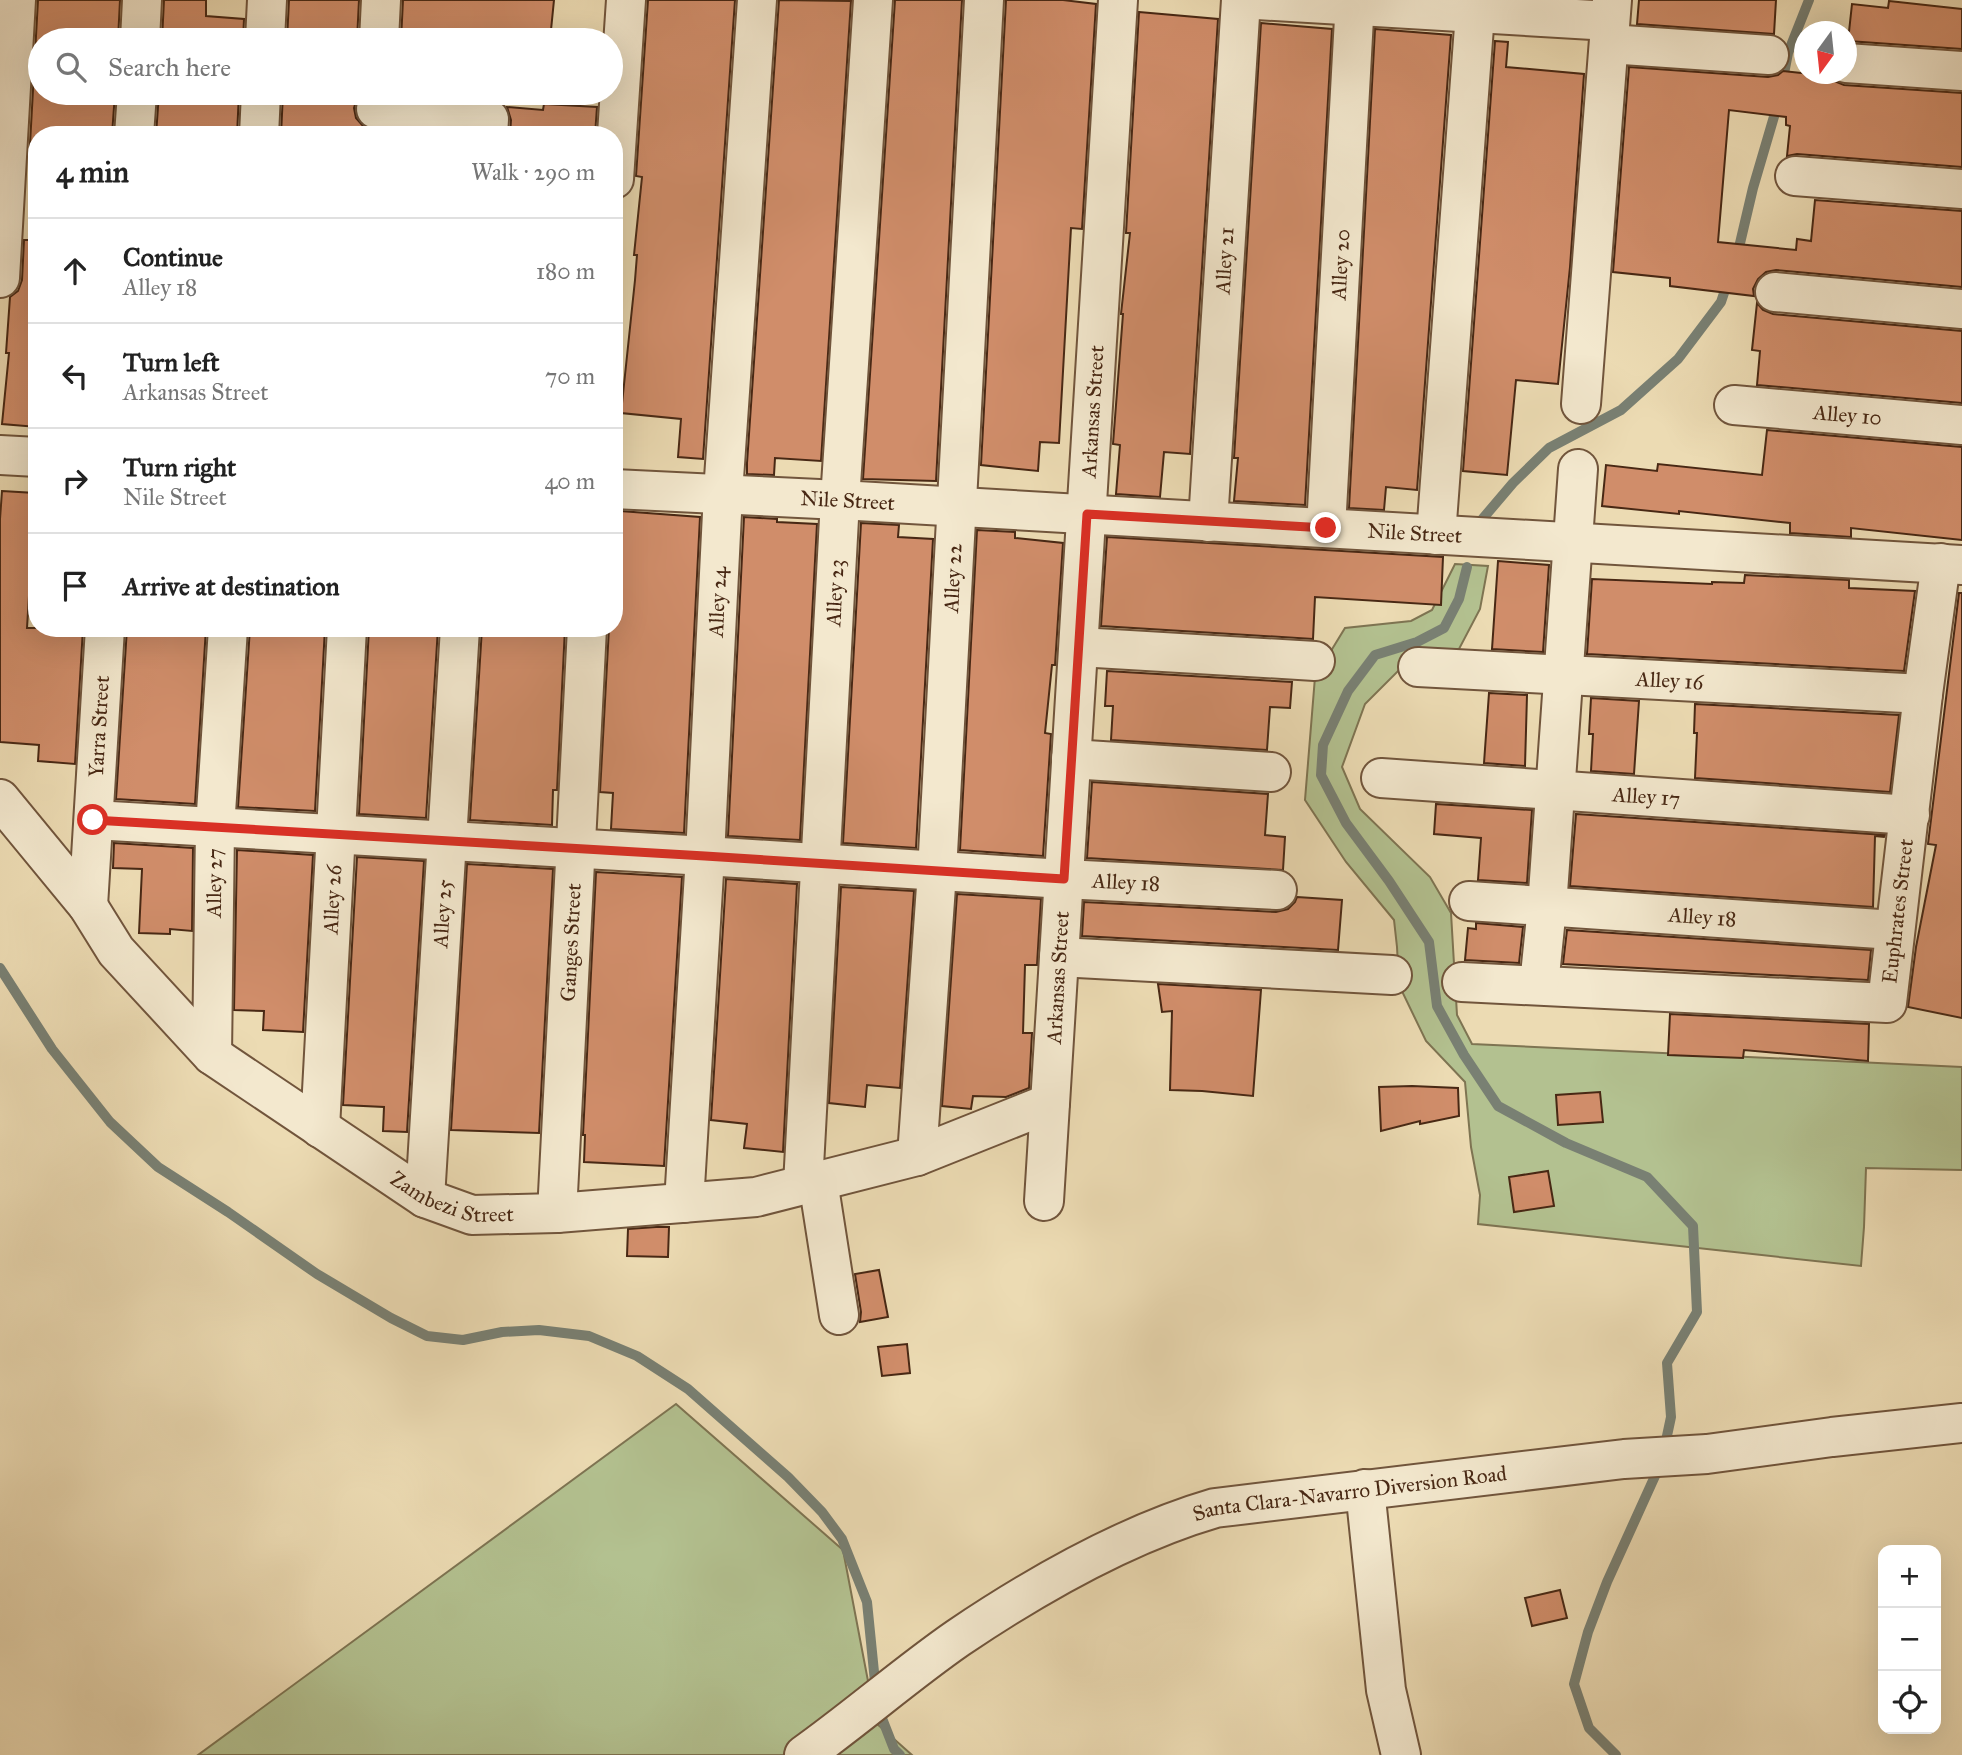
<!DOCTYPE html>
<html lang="en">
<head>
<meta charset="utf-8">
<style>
	:root { --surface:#fff; --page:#f2f2f2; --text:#222; --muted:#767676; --line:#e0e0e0 }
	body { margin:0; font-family:"IM FELL Great Primer",serif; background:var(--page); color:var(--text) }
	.controls { position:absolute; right:21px; bottom:21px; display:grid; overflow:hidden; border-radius:14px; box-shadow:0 7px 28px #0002 }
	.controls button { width:63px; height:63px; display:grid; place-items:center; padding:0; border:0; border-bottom:2px solid var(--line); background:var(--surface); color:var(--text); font:35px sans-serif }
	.compass { position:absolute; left:1794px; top:21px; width:63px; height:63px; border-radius:50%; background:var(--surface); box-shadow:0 7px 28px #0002; rotate:195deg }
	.stop { position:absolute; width:21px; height:21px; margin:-16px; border:5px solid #d93025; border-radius:50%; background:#fff }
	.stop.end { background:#d93025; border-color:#fff; box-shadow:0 2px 7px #0008 }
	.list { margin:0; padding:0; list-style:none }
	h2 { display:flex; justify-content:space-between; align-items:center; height:91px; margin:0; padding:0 28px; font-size:30px }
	h2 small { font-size:23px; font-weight:400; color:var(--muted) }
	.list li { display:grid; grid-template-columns:46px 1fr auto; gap:21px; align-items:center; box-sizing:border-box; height:105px; padding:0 28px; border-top:2px solid var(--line) }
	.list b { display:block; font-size:26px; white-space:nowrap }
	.list p { margin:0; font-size:23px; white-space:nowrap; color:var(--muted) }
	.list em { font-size:23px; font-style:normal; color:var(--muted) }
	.icon { flex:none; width:38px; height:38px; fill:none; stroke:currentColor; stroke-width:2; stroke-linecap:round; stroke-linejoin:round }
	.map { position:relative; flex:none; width:1962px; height:1755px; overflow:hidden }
	.search { position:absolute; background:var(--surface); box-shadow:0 7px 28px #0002; left:28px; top:28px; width:595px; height:77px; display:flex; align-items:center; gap:18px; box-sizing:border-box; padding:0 24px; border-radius:38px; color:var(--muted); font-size:26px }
	.panel { position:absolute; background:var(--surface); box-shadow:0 7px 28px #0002; left:28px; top:126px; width:595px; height:511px; border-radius:28px }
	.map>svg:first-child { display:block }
	.green { fill:#b3c190; stroke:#7e7452; stroke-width:2 }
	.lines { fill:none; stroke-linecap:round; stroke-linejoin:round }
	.stream { stroke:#798073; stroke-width:10 }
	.building { fill:#d08d6a; stroke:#482814; stroke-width:2 }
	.minor-casing { stroke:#71553c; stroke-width:42 }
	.minor { stroke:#f3e8ce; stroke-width:38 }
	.route { stroke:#d93025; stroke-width:9 }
	.labels { text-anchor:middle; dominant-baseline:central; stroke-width:6; stroke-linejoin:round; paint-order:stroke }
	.street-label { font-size:21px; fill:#482814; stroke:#f3e8ce }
</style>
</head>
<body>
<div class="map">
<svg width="1962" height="1755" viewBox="0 0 1962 1755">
	<rect width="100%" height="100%" fill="#ecdbb3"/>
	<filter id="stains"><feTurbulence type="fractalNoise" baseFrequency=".00286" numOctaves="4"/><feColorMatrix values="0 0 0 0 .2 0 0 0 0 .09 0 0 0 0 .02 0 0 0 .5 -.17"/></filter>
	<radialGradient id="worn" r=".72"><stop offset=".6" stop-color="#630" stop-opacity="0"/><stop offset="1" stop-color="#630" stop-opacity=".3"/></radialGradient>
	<g class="green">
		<path d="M1455 564 1488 566 1480 609 1459 649 1398 671 1365 704 1342 767 1360 809 1430 877 1451 913 1457 1015 1472 1044 1962 1067V1170L1866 1168 1864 1227 1861 1266 1478 1224 1480 1195 1471 1147 1465 1082 1426 1041 1399 985 1397 947 1394 920 1346 862 1305 800 1315 677 1345 628 1411 621 1432 610Z"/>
		<path d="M676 1404 843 1550 876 1723 912 1755H198Z"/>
	</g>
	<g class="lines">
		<g class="stream">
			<path d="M1782 84 1788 53 1809 0"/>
			<path d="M1737 256 1753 188 1778 103"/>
			<path d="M1479 523 1513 483 1549 448 1621 410 1678 359 1721 302 1728 281"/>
			<path d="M1467 567 1459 599 1444 628 1417 642 1375 655 1348 691 1323 745 1321 775 1346 823 1389 881 1429 942 1437 1006 1464 1055 1498 1106 1566 1143 1647 1177 1693 1226 1697 1312 1667 1363 1671 1417 1664 1450"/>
			<path d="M0 968 52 1049 110 1122 158 1167 228 1212 317 1274 391 1318 427 1336 463 1340 502 1332 539 1330 589 1336 637 1356 688 1389 788 1477 822 1512 842 1539 867 1602 876 1692"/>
			<path d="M878 1708 894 1749 900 1755"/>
			<path d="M1616 1755 1589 1728 1574 1684 1588 1632 1607 1582 1660 1465"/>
		</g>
	</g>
	<g class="building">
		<path d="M38 0H120L118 40H40V93H115L112 135H37V162H29Z"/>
		<path d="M164 0H206V16L244 19 243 40H162Z"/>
		<path d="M289 0H359L357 40 312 38V40H287Z"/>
		<path d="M403 0H554L550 40H401Z"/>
		<path d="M648 0H735L703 459 678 457 681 419 621 413 635 280 637 255H634L642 177 636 176Z"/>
		<path d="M779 0 851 1 821 461 775 458 774 475 747 474V463Z"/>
		<path d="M895 0H962L936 481 863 479Z"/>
		<path d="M1006 0H1063L1096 4 1082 229 1071 228 1059 443 1040 442 1038 471 981 465Z"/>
		<path d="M1639 0H1776L1774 34 1637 24Z"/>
		<path d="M1889 1 1962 9V49L1848 41 1852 4 1888 8Z"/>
		<path d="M1139 12 1218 19 1190 454 1164 452 1160 497 1116 494 1120 445 1113 444 1123 314H1121L1130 233H1126Z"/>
		<path d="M1261 23 1332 29 1305 505 1234 501 1238 458H1234Z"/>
		<path d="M1375 29 1451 35 1417 490 1386 487 1384 510 1349 508Z"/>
		<path d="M1495 41 1508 42 1506 67 1584 74 1570 267 1558 384 1516 380 1507 475 1463 471Z"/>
		<path d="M1629 67 1768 77 1778 75 1783 71 1829 76 1834 81 1844 85 1962 93V167L1797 154 1787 156 1790 126 1786 125V117L1729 110 1718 242 1796 250 1797 239 1811 241 1815 200 1962 211V287L1776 270 1766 272 1758 279 1753 289 1754 296 1670 286V278L1613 272Z"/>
		<path d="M159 93H239L237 135H156Z"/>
		<path d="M283 93H308V95L357 98 354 108 356 118 363 126 368 129 367 135H281Z"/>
		<path d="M544 104 597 107 595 135H510L511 120 507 107 543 110Z"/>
		<path d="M24 240H37V427L2 424 9 353H6L10 297 18 291 22 280Z"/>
		<path d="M1757 303 1763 310 1773 314 1962 331V403L1757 385 1760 351 1752 350Z"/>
		<path d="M1767 430 1962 447V540L1851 528V537L1790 533V523L1679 511V514L1602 506 1606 465 1657 471 1658 464 1762 475Z"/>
		<path d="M2 491 35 493 33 524 37 525V565L31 564 27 628H83L75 764 38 761 39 745 0 742V519Z"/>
		<path d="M620 511 700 517 684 833 611 829 613 793 600 792 609 628H614V515Z"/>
		<path d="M744 517 777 519V522L817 524 800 840 728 836Z"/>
		<path d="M861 523 899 525 898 537 933 539 916 848 843 843Z"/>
		<path d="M977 530 1015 532V538L1063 543 1055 665H1052L1045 733 1051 734 1043 856 960 850Z"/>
		<path d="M1107 537 1443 557 1441 605 1315 597 1313 639 1101 626Z"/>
		<path d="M1498 561 1549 565 1543 652 1492 649Z"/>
		<path d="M1745 575 1849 580V588L1915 591 1904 671 1587 654 1592 579 1712 584V582L1744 583Z"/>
		<path d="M1959 593H1962V1018L1908 1007 1916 947 1936 845 1928 844Z"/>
		<path d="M127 628H206L195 804 116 799Z"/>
		<path d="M250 628H325L315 811 238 807Z"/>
		<path d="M369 628H438L426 818 359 814Z"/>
		<path d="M482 628H565L557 790H553L552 825 470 820Z"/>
		<path d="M1107 671 1292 682 1290 708 1270 707 1267 750 1111 740 1113 706H1105Z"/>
		<path d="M1489 693 1527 695 1525 766 1484 763Z"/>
		<path d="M1591 698 1639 701 1634 774 1591 771 1593 734H1589Z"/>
		<path d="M1695 704 1899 715 1890 792 1695 778 1697 733H1694Z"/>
		<path d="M1092 782 1268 794 1265 835 1285 837 1283 870 1087 858Z"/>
		<path d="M1436 804 1532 810 1527 883 1478 880 1481 838 1434 834Z"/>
		<path d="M1576 814 1885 835 1884 837 1875 836 1873 907 1570 886Z"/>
		<path d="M114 843 193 848 192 931 170 929V934L139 933 142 869 113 868Z"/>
		<path d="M237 850 313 855 303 1032 263 1030 264 1011 234 1010Z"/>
		<path d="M357 857 424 861 407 1132 383 1131 384 1107 343 1105Z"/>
		<path d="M467 864 553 869 539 1133 451 1130Z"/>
		<path d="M596 872 682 877 664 1166 584 1162 585 1135H583Z"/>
		<path d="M726 879 797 884 783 1152 744 1148 747 1124 711 1120Z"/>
		<path d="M841 887 914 891 900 1088 867 1085 865 1107 829 1103Z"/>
		<path d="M957 894 1041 899 1037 965H1025L1023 1033H1032L1029 1088 1006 1097 973 1096 971 1109 942 1106Z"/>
		<path d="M1297 897 1342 900 1338 950 1082 936 1084 902 1276 912 1288 909 1295 902Z"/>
		<path d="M1476 923 1523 927 1519 963 1465 960 1468 928 1476 929Z"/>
		<path d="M1567 930 1871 950 1868 980 1563 964Z"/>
		<path d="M1158 984 1261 990 1253 1096 1202 1091 1170 1090 1172 1011 1162 1012Z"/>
		<path d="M1670 1014 1869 1024 1868 1061 1744 1050 1743 1058 1668 1055Z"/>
		<path d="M1412 1086 1458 1088 1459 1116 1420 1124V1121L1381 1131 1379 1087Z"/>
		<path d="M1600 1092 1603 1122 1558 1125 1556 1095Z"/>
		<path d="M1548 1171 1554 1206 1514 1212 1509 1177Z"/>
		<path d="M656 1227H669L668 1257 627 1256 628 1229Z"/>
		<path d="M879 1270 888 1317 860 1322 861 1312 855 1274Z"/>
		<path d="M907 1344 910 1373 882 1376 878 1347Z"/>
		<path d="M1560 1590 1567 1618 1532 1626 1525 1598Z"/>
	</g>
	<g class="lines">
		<defs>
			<g id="minor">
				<path d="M1257 0 1610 21"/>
				<path d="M140 40 142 0"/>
				<path d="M265 40 267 0"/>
				<path d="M379 40 381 0"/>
				<path d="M1609 44 1769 55"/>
				<path d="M1846 63 1962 71"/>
				<path d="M376 109 489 119 488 135"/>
				<path d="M134 135 137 93"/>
				<path d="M259 135 261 93"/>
				<path d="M1795 176 1962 189"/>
				<path d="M614 179 626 0"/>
				<path d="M0 278 16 0"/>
				<path d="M1775 292 1962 309"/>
				<path d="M1581 404 1612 0"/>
				<path id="s1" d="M1734 405 1962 425"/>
				<path d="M0 455 37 457"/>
				<path id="s2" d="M614 489 840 500 1962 565"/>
				<path id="s3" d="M1208 522 1241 0"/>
				<path id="s4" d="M1326 528 1355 0"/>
				<path d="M1436 535 1476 0"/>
				<path d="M1079 647 1315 661"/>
				<path id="s5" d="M1418 667 1923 694"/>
				<path d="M1071 759 1271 772"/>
				<path id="s6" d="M1381 778 1910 815"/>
				<path id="s7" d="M0 799 88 906 116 951 212 1055 425 1198 472 1215 557 1213 756 1197 917 1156 1050 1103"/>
				<path id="s8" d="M94 820 705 856 1064 879 1277 890"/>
				<path id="s9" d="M1469 901 1894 930"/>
				<path id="s10" d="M88 906 105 628"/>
				<path d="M1059 957 1392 975"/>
				<path id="s11" d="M1462 982 1887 1003 1923 694 1941 563"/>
				<path d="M1539 985 1547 907 1578 469"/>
				<path id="s12" d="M212 1055 215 828 228 628"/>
				<path id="s13" d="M320 1128 347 628"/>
				<path id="s14" d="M917 1156 937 872 984 0"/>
				<path d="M818 1181 839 1315"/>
				<path id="s15" d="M803 1185 840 500 873 0"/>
				<path id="s16" d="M425 1198 460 628"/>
				<path id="s17" d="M1044 1201 1118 0"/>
				<path id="s18" d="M684 1203 705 856 723 493 757 0"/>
				<path id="s19" d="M557 1213 587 628"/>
				<path d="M1365 1489 1386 1690 1401 1755"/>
				<path id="s20" d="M804 1755C856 1718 906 1674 958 1638 1035 1586 1126 1534 1215 1508L1624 1459 1707 1454 1832 1437 1962 1423"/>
			</g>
		</defs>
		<use href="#minor" class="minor-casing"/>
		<use href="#minor" class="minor"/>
	</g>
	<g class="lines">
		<path class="route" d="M93 820 705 856 1064 879 1087 514 1326 528"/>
	</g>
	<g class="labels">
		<g class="street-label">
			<text stroke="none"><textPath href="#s3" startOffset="262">Alley 21</textPath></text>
			<text stroke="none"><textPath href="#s4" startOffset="264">Alley 20</textPath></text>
			<text stroke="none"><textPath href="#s17" startOffset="791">Arkansas Street</textPath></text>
			<text stroke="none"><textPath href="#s1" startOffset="114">Alley 10</textPath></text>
			<text stroke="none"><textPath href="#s2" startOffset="234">Nile Street</textPath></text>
			<text stroke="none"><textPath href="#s2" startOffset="802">Nile Street</textPath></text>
			<text stroke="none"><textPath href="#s14" startOffset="579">Alley 22</textPath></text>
			<text stroke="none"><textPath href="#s15" startOffset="593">Alley 23</textPath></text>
			<text stroke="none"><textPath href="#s18" startOffset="602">Alley 24</textPath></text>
			<text stroke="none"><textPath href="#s5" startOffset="252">Alley 16</textPath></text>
			<text stroke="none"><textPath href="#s10" startOffset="180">Yarra Street</textPath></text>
			<text stroke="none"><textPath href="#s6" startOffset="266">Alley 17</textPath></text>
			<text stroke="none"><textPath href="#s8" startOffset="1034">Alley 18</textPath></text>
			<text stroke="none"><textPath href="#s12" startOffset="172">Alley 27</textPath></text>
			<text stroke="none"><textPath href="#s13" startOffset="229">Alley 26</textPath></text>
			<text stroke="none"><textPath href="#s11" startOffset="518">Euphrates Street</textPath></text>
			<text stroke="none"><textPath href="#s16" startOffset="285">Alley 25</textPath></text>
			<text stroke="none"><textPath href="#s9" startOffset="234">Alley 18</textPath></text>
			<text stroke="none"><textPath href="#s19" startOffset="271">Ganges Street</textPath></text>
			<text stroke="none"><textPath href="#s17" startOffset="224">Arkansas Street</textPath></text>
			<text stroke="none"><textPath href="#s7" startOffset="616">Zambezi Street</textPath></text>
			<text stroke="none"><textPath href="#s20" startOffset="618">Santa Clara-Navarro Diversion Road</textPath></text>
		</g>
	</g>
	<rect width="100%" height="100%" filter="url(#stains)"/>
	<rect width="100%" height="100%" fill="url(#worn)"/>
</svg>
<div class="controls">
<button>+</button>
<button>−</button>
<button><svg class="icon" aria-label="locate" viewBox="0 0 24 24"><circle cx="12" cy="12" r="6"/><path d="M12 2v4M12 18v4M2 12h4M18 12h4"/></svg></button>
</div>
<svg class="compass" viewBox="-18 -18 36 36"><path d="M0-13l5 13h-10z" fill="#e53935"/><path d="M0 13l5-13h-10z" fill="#767676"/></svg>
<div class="stop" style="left:93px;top:820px"></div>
<div class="stop end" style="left:1326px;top:528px"></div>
<div class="search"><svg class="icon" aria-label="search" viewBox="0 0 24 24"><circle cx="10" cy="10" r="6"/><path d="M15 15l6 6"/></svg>Search here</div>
<section class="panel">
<h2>4 min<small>Walk · 290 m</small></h2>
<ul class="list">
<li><svg class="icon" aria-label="ahead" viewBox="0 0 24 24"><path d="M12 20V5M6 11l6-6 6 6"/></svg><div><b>Continue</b><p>Alley 18</p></div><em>180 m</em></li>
<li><svg class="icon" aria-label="left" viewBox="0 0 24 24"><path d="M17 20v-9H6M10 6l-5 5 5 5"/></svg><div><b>Turn left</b><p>Arkansas Street</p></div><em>70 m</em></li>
<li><svg class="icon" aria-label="right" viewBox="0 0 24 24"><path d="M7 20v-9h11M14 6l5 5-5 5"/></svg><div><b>Turn right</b><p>Nile Street</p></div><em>40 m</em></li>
<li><svg class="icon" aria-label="arrive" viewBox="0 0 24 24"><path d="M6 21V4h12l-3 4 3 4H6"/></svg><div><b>Arrive at destination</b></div></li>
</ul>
</section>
</div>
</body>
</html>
